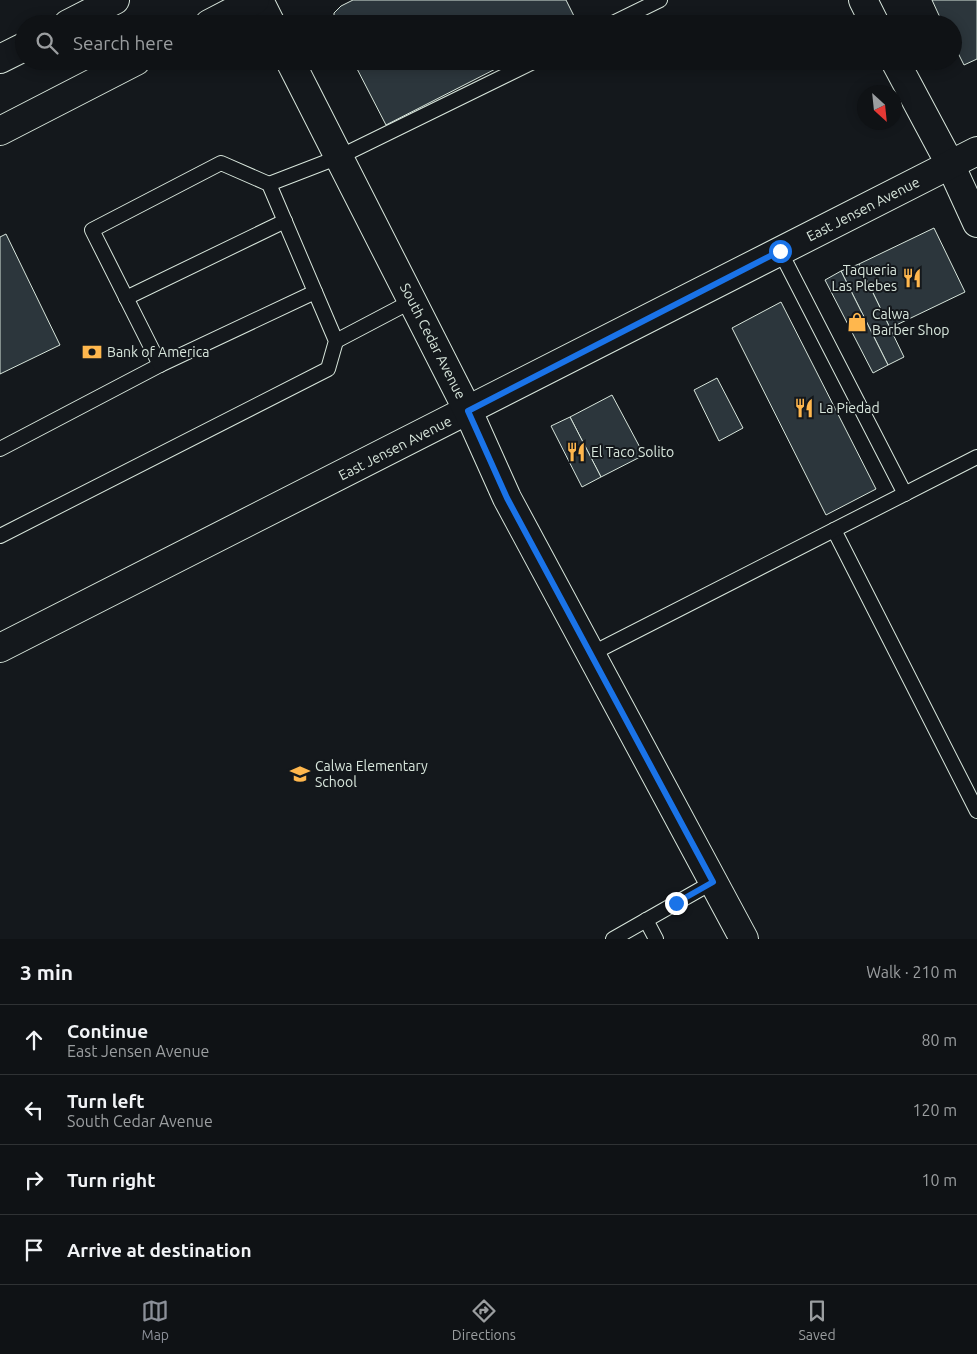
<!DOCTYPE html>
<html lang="en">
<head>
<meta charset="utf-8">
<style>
	:root { --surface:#0f1215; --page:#1d2022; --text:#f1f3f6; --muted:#9b9ea0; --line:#2f3234; --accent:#8c9099 }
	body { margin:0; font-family:Ubuntu,sans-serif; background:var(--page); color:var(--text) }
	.compass { position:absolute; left:857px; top:85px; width:45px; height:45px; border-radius:50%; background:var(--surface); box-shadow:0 2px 12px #0003; rotate:153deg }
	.stop { position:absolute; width:15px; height:15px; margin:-11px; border:4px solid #1a73e8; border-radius:50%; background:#fff }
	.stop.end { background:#1a73e8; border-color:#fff; box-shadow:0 1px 5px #0008 }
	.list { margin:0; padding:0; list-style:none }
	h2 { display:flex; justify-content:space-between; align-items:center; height:65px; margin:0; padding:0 20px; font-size:21px }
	h2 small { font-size:16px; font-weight:400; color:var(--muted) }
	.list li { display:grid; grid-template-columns:32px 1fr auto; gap:15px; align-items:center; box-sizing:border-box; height:70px; padding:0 20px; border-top:1px solid var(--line) }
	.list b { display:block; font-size:19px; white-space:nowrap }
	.list p { margin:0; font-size:16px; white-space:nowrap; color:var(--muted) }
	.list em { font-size:16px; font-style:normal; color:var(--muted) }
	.icon { flex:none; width:28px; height:28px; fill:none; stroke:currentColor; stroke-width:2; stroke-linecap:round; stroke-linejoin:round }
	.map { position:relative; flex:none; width:977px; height:939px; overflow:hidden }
	.search { position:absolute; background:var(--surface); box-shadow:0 2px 12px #0003; left:15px; right:15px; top:15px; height:55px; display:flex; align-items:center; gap:12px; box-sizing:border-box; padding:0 18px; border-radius:28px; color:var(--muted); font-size:19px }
	.sheet { height:345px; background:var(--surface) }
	nav { display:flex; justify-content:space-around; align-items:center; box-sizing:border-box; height:70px; border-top:1px solid var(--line); background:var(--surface); font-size:14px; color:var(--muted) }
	nav a { display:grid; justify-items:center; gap:2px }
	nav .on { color:var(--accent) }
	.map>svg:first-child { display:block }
	.building { fill:#2c363c; stroke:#d8e6dc }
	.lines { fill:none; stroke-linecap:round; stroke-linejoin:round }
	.lane-casing { stroke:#d8e6dc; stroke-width:16 }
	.street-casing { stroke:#d8e6dc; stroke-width:30 }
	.secondary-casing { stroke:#d8e6dc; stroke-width:30 }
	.primary-casing { stroke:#d8e6dc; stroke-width:30 }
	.lane { stroke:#14181c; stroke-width:14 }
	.street { stroke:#14181c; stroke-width:28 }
	.secondary { stroke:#14181c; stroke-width:28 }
	.primary { stroke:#14181c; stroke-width:28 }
	.route { stroke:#1a73e8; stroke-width:6 }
	.labels { text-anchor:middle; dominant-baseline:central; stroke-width:4; stroke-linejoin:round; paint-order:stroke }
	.street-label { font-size:14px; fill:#d8e6dc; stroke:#14181c }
	.poi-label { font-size:14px; fill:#d8e6dc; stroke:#14181c; text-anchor:start }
</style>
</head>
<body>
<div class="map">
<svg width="977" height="939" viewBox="0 0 977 939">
	<rect width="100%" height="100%" fill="#14181c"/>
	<g class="building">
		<path d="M353 0H566L578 24H334V13L341 6Z"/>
		<path d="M932 0H977V59L964 65 953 43V24H943Z"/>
		<path d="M353 61H511L386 125Z"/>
		<path d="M934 228 965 292 890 328 859 264Z"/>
		<path d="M6 234 60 345 0 374V237Z"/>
		<path d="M859 264 904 357 888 365 841 271Z"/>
		<path d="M841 271 888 365 873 373 825 280Z"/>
		<path d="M781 302 876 489 826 515 732 328Z"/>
		<path d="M717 378 743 428 719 441 694 390Z"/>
		<path d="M612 395 644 455 601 477 570 417Z"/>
		<path d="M570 417 601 477 582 487 551 426Z"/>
	</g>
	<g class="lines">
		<defs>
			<g id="lane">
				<path d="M611 24 660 0"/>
				<path d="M269 184 339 157 535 61"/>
				<path d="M780 251 905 494"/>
				<path d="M126 298 285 221"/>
				<path d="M336 341 412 301"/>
				<path d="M0 449 160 365 315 292"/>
				<path d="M834 530 977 811"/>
				<path d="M0 536 328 369 336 341 269 184 221 163 92 230 160 365"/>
				<path d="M591 654 977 457"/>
				<path d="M646 920 656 939"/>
				<path d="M613 939 713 882"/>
			</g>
			<g id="street">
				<path d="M863 0 875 24"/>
				<path d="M895 61 950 164 977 223"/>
				<path d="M0 648 977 151"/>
			</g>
			<g id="secondary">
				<path d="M259 0 271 24"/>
				<path d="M290 61 468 411 507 498 744 939"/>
			</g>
			<g id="primary">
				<path d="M68 24 115 0"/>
				<path d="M209 24 255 0"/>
				<path d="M0 59 24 47"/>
				<path d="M0 131 136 61"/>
			</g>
		</defs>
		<use href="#lane" class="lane-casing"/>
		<use href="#street" class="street-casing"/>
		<use href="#secondary" class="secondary-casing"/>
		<use href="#primary" class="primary-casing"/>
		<use href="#lane" class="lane"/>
		<use href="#street" class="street"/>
		<use href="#secondary" class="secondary"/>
		<use href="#primary" class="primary"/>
	</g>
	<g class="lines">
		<path class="route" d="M676 903 713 882 507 498 468 411 780 251"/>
	</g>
	<defs>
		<symbol id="restaurant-bare" viewBox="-9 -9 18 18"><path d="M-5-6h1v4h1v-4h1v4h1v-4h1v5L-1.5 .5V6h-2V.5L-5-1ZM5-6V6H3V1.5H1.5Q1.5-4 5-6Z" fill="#ffb74d" stroke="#14181c" stroke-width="2.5" paint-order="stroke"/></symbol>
		<symbol id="shop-bare" viewBox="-9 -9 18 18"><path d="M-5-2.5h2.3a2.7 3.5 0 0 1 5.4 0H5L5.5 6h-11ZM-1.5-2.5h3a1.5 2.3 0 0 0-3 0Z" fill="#ffb74d" stroke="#14181c" stroke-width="2.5" paint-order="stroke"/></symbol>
		<symbol id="bank-bare" viewBox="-9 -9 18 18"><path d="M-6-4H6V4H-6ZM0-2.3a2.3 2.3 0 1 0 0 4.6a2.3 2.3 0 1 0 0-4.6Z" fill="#ffb74d" stroke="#14181c" stroke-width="2.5" paint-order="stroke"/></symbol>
		<symbol id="school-bare" viewBox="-9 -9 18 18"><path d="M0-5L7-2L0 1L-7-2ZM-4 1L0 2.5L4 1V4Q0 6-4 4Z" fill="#ffb74d" stroke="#14181c" stroke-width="2.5" paint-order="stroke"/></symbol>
	</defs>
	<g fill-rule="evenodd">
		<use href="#restaurant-bare" x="898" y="264" width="28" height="28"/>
		<use href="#shop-bare" x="843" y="308" width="28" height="28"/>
		<use href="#bank-bare" x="78" y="338" width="28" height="28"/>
		<use href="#restaurant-bare" x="790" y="394" width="28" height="28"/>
		<use href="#restaurant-bare" x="562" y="438" width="28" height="28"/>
		<use href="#school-bare" x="286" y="760" width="28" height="28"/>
	</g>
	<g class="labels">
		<g class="street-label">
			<text transform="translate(863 209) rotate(-27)">East Jensen Avenue</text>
			<text transform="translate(433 341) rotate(63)">South Cedar Avenue</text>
			<text transform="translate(395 448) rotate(-27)">East Jensen Avenue</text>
		</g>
		<g class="poi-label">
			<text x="897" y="270" text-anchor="end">Taqueria<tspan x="897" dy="16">Las Plebes</tspan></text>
			<text x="872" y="314">Calwa<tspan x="872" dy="16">Barber Shop</tspan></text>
			<text x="107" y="352">Bank of America</text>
			<text x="819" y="408">La Piedad</text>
			<text x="591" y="452">El Taco Solito</text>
			<text x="315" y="766">Calwa Elementary<tspan x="315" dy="16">School</tspan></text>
		</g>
	</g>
</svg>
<svg class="compass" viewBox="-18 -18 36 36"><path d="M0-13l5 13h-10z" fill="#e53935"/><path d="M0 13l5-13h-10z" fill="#9b9ea0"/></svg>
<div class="stop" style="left:780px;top:251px"></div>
<div class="stop end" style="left:676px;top:903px"></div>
<div class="search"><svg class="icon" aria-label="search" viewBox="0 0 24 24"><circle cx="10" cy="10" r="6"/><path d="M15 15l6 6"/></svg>Search here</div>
</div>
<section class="sheet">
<h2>3 min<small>Walk · 210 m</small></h2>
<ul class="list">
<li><svg class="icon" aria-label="ahead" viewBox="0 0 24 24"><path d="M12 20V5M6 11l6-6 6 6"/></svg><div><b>Continue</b><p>East Jensen Avenue</p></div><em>80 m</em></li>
<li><svg class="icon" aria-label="left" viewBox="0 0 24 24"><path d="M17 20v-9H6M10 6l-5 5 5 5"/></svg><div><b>Turn left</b><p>South Cedar Avenue</p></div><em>120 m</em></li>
<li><svg class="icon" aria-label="right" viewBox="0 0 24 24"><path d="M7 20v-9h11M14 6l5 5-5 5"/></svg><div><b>Turn right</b></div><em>10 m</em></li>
<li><svg class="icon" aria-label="arrive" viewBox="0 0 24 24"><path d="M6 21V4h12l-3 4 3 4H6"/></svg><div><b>Arrive at destination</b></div></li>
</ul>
</section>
<nav>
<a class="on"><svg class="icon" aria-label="map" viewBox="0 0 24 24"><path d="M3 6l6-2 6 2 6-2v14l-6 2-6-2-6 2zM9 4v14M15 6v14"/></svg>Map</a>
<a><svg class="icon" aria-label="directions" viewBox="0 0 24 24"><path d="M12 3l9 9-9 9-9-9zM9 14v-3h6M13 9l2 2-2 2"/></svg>Directions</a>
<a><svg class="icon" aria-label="saved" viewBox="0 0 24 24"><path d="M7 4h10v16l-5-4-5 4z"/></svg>Saved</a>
</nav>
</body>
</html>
